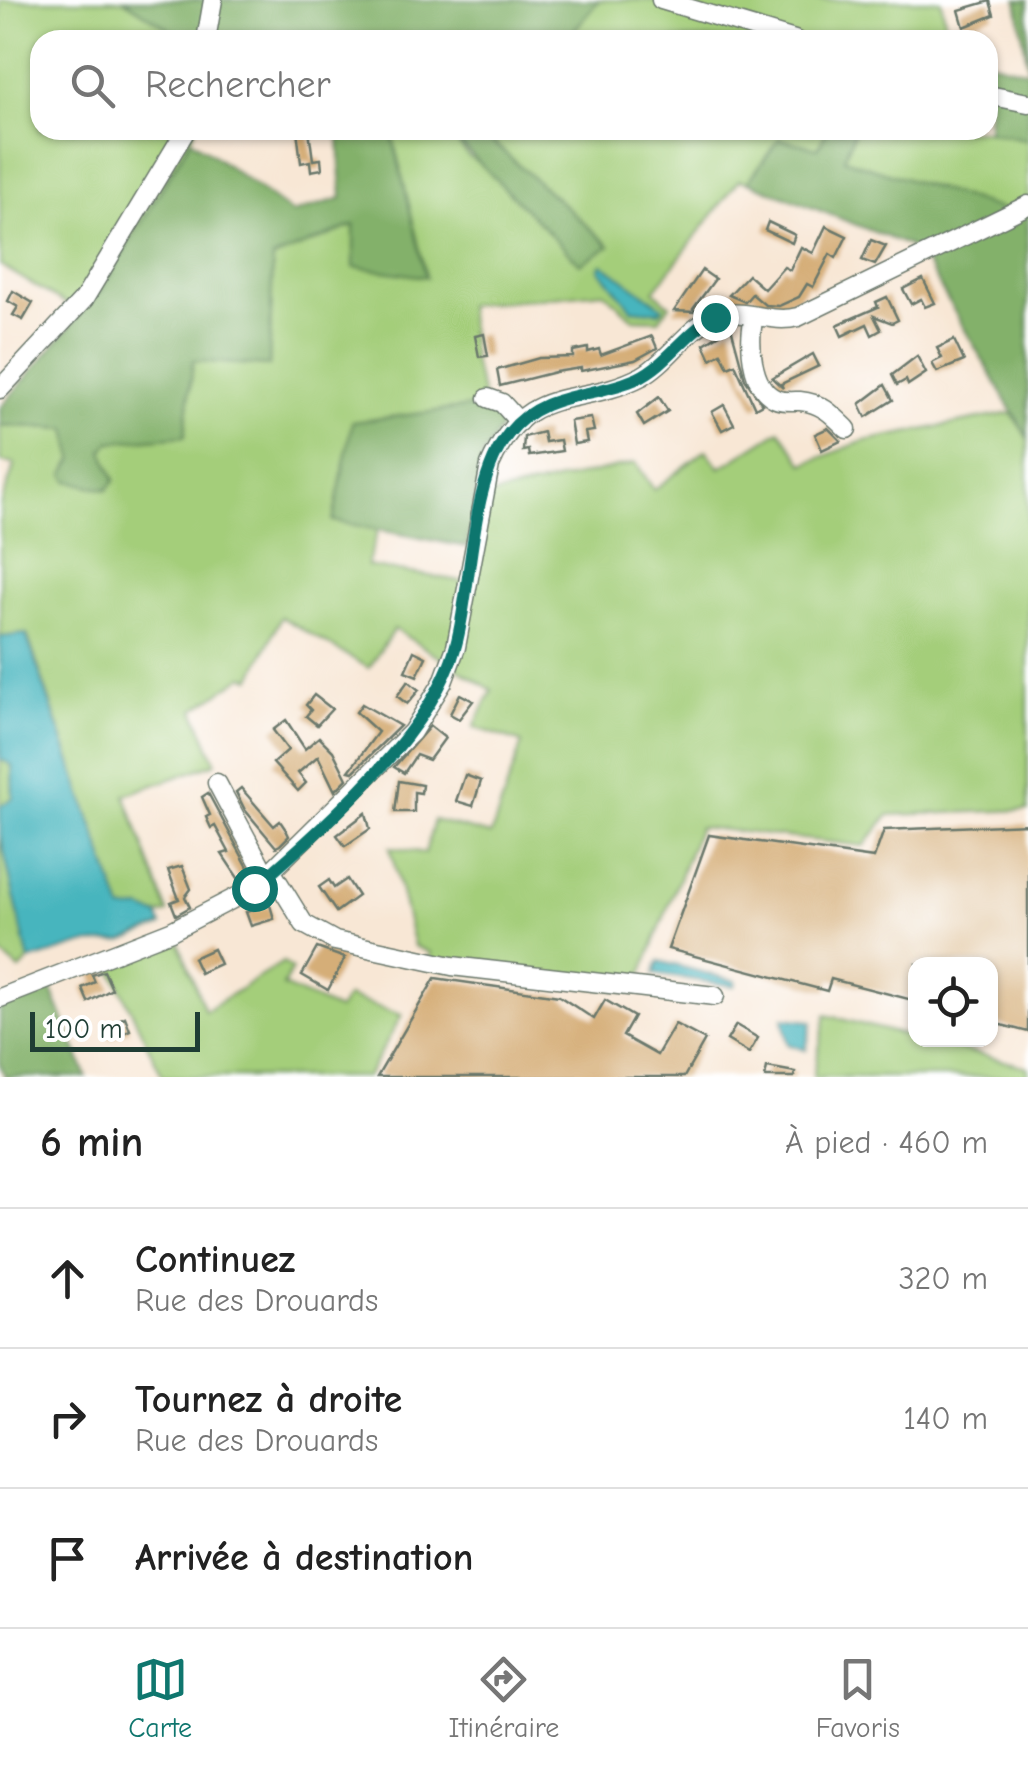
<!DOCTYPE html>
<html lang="fr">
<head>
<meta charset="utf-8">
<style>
	:root { --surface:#fff; --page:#f2f2f2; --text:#222; --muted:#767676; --line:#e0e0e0; --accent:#0f766e }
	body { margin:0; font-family:"Comic Neue",sans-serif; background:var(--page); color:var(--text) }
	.controls { position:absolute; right:30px; bottom:30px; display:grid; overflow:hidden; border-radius:20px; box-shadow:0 2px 8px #0004 }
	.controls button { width:90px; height:90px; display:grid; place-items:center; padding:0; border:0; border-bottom:2px solid var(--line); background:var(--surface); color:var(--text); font:50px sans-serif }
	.scale { position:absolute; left:30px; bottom:25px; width:170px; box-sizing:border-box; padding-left:10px; border:5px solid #1f3d34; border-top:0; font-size:28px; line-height:35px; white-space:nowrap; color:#1f3d34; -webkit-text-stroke:8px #fff; paint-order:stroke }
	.stop { position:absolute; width:30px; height:30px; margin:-22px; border:8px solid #0f766e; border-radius:50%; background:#fff }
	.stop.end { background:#0f766e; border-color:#fff; box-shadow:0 2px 10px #0008 }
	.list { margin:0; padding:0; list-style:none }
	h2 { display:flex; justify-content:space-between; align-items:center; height:130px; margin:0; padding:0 40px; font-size:42px }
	h2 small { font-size:32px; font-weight:400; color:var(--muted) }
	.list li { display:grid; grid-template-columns:65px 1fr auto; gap:30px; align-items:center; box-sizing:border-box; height:140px; padding:0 40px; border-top:2px solid var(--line) }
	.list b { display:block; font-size:38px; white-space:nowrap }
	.list p { margin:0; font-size:32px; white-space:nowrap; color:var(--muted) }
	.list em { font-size:32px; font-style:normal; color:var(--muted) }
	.icon { flex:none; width:55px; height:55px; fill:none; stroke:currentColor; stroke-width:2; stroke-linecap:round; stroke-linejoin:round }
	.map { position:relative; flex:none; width:1028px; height:1077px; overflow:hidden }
	.search { position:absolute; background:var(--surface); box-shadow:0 2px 8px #0004; left:30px; right:30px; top:30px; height:110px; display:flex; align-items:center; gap:25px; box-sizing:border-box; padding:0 35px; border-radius:30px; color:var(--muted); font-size:38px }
	.sheet { height:550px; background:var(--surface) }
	nav { display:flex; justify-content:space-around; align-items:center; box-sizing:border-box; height:140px; border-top:2px solid var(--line); background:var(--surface); font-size:28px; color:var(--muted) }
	nav a { display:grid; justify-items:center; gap:5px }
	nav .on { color:var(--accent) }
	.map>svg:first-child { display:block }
	.green { fill:#a4ce7a; stroke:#628657; stroke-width:2.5 }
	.forest { fill:#83b16a; stroke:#51774f; stroke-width:2.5 }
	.water { fill:#46b5be; stroke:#327979; stroke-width:2.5 }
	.building { fill:#d5ae78 }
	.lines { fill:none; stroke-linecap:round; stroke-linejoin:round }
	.minor-casing { stroke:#6b786c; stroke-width:21 }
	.minor { stroke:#fff; stroke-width:18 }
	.route { stroke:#0f766e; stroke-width:12 }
</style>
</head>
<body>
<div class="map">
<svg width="1028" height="1077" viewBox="0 0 1028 1077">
	<rect width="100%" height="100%" fill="#fff"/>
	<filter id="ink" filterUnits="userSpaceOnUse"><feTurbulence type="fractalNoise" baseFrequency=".01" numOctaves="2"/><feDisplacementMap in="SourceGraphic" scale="20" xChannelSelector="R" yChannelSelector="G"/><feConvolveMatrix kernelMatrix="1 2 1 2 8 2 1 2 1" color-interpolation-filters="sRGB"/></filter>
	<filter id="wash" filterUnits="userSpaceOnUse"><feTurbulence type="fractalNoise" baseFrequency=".0048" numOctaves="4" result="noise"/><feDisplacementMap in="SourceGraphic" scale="40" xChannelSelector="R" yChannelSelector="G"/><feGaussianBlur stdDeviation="2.25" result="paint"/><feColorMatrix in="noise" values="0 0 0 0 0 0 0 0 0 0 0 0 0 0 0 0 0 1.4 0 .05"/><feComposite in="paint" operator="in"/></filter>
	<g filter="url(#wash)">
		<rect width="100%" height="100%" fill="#f8e7d5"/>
		<g class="green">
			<path d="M0 0H124L186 40H40V130H195L102 289 81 313 0 265Z"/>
			<path d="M599 0H941L949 40H566Z"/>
			<path d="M391 130H447L469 157 609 245 486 136 492 130H827L818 149 779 139 748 182 739 180 654 291 670 305 659 320 634 319 604 292 467 305 473 362 486 405 333 520 378 530 367 566 473 583 488 496 636 463 654 490 706 450 720 468 780 430 804 464 864 441 1011 413 1028 438V810L889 815 864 846 699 827 635 992 424 967 431 953 414 946 390 847 425 853 434 820 491 835 522 743 474 727 492 690 394 629 369 668 281 617 252 678 244 676 194 710 216 763 125 795 168 913C154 918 138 910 122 911L27 634 0 637V507L15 464 0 462V425L67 429 74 459 64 474 115 480 103 451 110 441 185 435 193 360 269 366 273 258 355 225 426 277Z"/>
			<path d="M855 130H983L1028 140V210L1019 215 843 159Z"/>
			<path d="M0 759 12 765 13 798 0 806Z"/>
			<path d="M0 834 29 961 20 970 0 953Z"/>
			<path d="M177 937 205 1011 283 962 292 969 283 986 338 1010 347 997 402 1015 367 1077H163L109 964Z"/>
			<path d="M826 1015 1028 1067V1077H813Z"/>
		</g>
		<g class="forest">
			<path d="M124 0H599L566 40H186Z"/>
			<path d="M1017 0H1028V68Z"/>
			<path d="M988 61 1028 71V140L983 130H988Z"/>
			<path d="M364 130H391L426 277 354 267V225L273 258 269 366 193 361 185 436 110 442 103 451 115 480 107 490 68 481 64 474 74 459 67 429 0 425V408L102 289 191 139 292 213 342 198 339 135Z"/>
			<path d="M447 130H492L487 137 610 246 580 264Z"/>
			<path d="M827 130H855L844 159 1019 215 1028 210V438L925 261 907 245 748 182 779 139 818 148Z"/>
			<path d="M486 405 507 418 483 456 467 547 333 521 352 422Z"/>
			<path d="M51 988 87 1077H5L0 1064V1006Z"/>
		</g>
		<g class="water">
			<path d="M602 264 663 307 660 312 632 309 599 269Z"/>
			<path d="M26 634 122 910 141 909 159 916 162 926 122 942 84 944 29 961 0 834V806L13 798 12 765 0 759V637Z"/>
			<path d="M659 961 736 981 735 986 654 974Z"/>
			<path d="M783 1018 812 1021 806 1050 788 1044Z"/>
		</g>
		<g id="blocks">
			<g class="building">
				<path d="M990 1 994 15 964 27 959 10Z"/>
				<path d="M297 130H309L313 160 321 159 322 169 311 171 310 161 301 163Z"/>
				<path d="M768 222 795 235 792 243 765 230Z"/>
				<path d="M826 226 847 236 836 258 830 254 813 287 807 284 799 297 779 306 765 305 752 294 745 302 729 295 748 275 764 289 784 267 790 270 801 247 813 253Z"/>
				<path d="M871 240 886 246 875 265 862 260Z"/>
				<path d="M702 270 715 279 693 309 697 312 674 311Z"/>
				<path d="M923 279 935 303 925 307 921 299 911 304 903 289Z"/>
				<path d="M13 291 33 303 23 320 13 315 18 307 8 301Z"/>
				<path d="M887 297 898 320 892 323 874 316 881 330 872 335 867 324 842 336 837 325 878 307 876 302Z"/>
				<path d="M731 327 745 379 762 404 755 408 735 364 728 367 721 353 711 359 704 344Z"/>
				<path d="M484 334 488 356 479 357 475 336Z"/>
				<path d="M652 336 657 348 635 360 581 371V368L555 372 500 386 497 370 539 358 573 357V351L588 348V352L599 349 601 355Z"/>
				<path d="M954 340 964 361 937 372 932 363 942 358 937 348Z"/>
				<path d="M813 354 819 366 781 384 783 388 772 378Z"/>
				<path d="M917 356 926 373 908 385 906 380 897 385 892 375Z"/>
				<path d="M885 385 893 400 866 417 860 404Z"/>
				<path d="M659 397 668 411 644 426 637 414Z"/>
				<path d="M724 405 734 424 722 430 712 412Z"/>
				<path d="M591 418 594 431 585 432 587 442 574 444 570 421Z"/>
				<path d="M828 428 841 441 822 450 815 434Z"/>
				<path d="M543 432 545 442 560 440 562 451 529 456 528 450 523 451 524 437Z"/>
				<path d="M414 651 426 657 417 676 405 671Z"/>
				<path d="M408 681 419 690 407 704 397 696Z"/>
				<path d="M460 694 473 701 459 719 450 714Z"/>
				<path d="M314 695 332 709 317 725 306 716 311 710 306 705Z"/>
				<path d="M362 704 400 726 353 772 349 771 378 732 356 712Z"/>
				<path d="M286 720 305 749 319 737 333 751 347 779 335 791 318 756 298 773 306 783 298 791 273 763 288 750 273 730Z"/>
				<path d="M430 726 445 738 429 760 416 755 404 773 394 767Z"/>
				<path d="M465 775 481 781 473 806 456 801Z"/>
				<path d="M399 781 422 785 421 793 414 792V812H395Z"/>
				<path d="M241 788 274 826 280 821 286 830 289 836 280 845 276 847 245 810 236 792Z"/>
				<path d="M208 793 251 873 240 881 222 854 229 852 215 826 211 828 206 817 210 815 202 797Z"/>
				<path d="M366 813 370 829 345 846 337 835Z"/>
				<path d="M1028 824V1032L990 1022V964H916V1001L831 979 827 991 668 949 709 835 874 858 884 830Z"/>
				<path d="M182 866 191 889 185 897 190 907 176 915 171 902 179 899 168 870Z"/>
				<path d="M347 879 358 896 336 912 319 887 329 880 334 888Z"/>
				<path d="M270 905 274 919 251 926 246 912Z"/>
				<path d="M317 948 345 958 328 990 302 975Z"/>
				<path d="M213 949 220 964 200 973 193 958Z"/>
				<path d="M104 971 112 989 88 1002 82 988 95 982 92 975Z"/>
				<path d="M435 978 559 996 594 1019 605 1000 634 1017 623 1036 657 1055 675 1024 705 1040 684 1077H377Z"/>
				<path d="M125 1017 130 1030 110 1039 105 1026Z"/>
				<path d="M736 1025 758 1038 749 1053 727 1040Z"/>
				<path d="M767 1067 795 1072 794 1077H765Z"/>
			</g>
		</g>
	</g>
	<g filter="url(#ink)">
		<use href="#blocks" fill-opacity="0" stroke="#6b786c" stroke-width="2.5"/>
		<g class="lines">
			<defs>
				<g id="minor">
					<path d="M661 0 795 40"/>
					<path d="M206 40 213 0"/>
					<path d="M988 95 1028 103"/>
					<path d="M754 317C748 339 750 388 776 399 782 402 793 401 800 401 822 403 832 414 847 429"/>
					<path d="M0 389 84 299 186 130"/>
					<path d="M488 398 502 403 519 422"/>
					<path d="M217 783 267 877"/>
					<path d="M272 872 304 924 335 941 452 966 715 996"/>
					<path d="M0 998 171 931 254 888 412 732 443 682 456 647 490 465C528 379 577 410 642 376 671 360 690 322 721 315 747 309 771 324 798 317L1028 205"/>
				</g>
			</defs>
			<use href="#minor" class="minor-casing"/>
			<use href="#minor" class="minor"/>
		</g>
	</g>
	<g class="lines" filter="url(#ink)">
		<path class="route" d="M254 888C321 831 434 731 456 645 473 583 469 483 509 433 543 390 593 399 638 378 669 363 686 331 715 317"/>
	</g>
</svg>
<div class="controls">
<button><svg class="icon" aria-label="locate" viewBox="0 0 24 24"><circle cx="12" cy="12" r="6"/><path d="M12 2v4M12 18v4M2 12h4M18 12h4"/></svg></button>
</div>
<div class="scale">100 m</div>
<div class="stop" style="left:254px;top:888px"></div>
<div class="stop end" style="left:715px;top:317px"></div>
<div class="search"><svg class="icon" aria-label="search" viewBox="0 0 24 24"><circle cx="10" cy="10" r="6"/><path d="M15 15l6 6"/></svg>Rechercher</div>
</div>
<section class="sheet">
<h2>6 min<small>À pied · 460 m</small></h2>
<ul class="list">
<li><svg class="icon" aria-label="ahead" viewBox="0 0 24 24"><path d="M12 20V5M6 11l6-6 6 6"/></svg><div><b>Continuez</b><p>Rue des Drouards</p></div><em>320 m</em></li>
<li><svg class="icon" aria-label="right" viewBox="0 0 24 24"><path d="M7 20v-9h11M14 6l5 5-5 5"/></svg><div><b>Tournez à droite</b><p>Rue des Drouards</p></div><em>140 m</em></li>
<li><svg class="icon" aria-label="arrive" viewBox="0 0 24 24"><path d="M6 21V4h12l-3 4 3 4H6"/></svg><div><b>Arrivée à destination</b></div></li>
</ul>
</section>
<nav>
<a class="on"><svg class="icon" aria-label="map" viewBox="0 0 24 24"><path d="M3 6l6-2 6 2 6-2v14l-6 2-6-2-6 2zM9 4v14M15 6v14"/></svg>Carte</a>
<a><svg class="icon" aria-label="directions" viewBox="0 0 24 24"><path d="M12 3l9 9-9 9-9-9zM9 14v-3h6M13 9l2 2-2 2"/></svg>Itinéraire</a>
<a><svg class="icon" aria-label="saved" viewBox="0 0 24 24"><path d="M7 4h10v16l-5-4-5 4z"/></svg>Favoris</a>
</nav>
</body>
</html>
